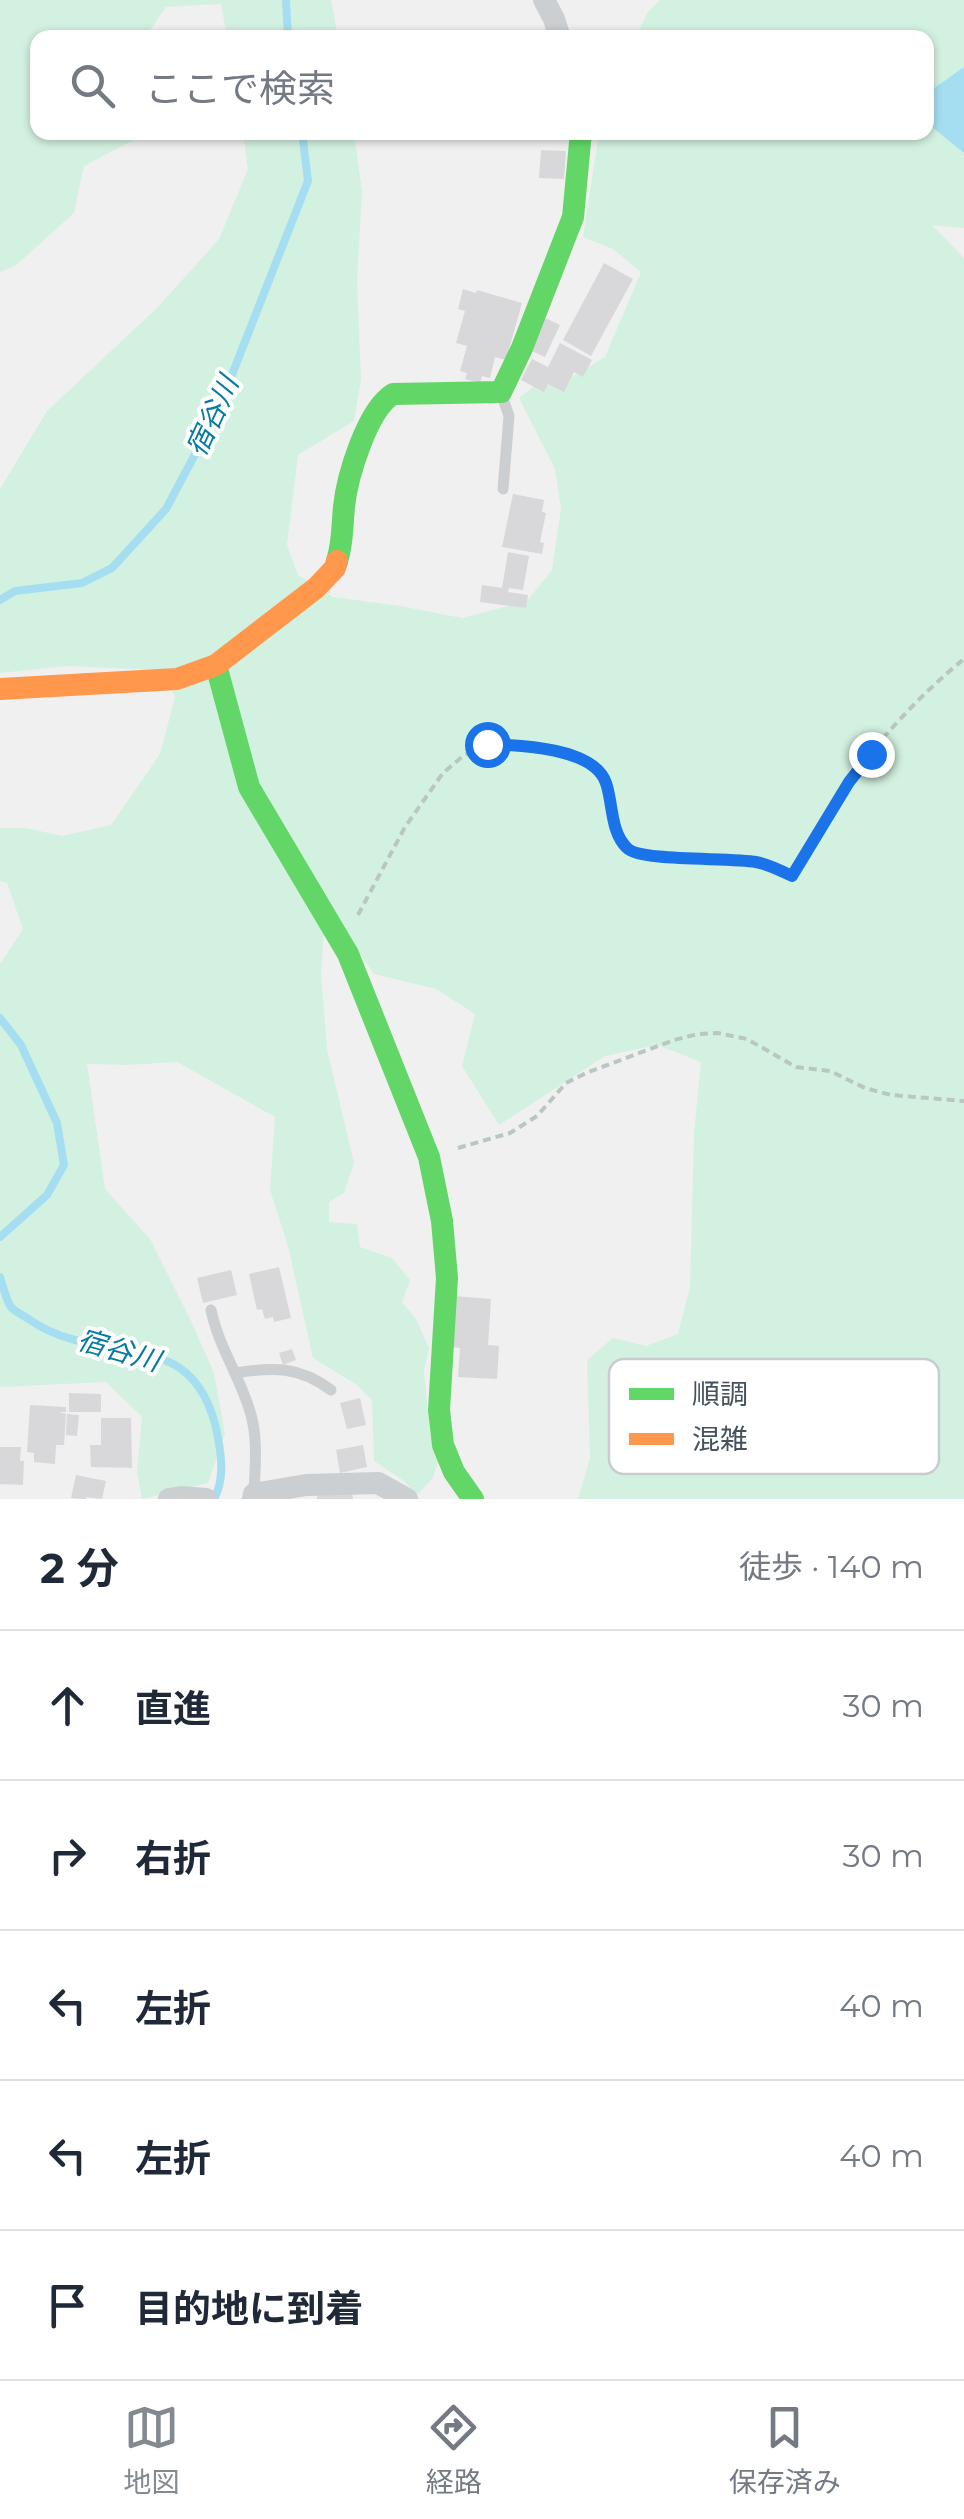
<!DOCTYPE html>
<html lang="ja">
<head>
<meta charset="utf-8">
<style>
	:root { --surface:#fff; --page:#f2f2f3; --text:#1f2937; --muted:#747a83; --line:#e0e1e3; --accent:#828991 }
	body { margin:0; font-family:Montserrat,"Noto Sans JP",sans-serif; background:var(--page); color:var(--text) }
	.stop { position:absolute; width:30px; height:30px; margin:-22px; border:8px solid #1a73e8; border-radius:50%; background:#fff }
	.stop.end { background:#1a73e8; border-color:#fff; box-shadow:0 2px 10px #0008 }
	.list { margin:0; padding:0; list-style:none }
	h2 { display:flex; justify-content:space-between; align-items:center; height:130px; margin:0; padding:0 40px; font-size:42px }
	h2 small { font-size:32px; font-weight:400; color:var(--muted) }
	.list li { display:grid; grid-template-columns:65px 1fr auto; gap:30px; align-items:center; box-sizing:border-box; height:150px; padding:0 40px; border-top:2px solid var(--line) }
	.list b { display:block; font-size:38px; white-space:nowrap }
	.list em { font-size:32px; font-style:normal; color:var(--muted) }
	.icon { flex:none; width:55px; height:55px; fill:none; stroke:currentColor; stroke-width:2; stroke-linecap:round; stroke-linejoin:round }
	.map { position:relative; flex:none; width:964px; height:1499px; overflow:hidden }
	.search { position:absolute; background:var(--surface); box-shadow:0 2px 8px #0004; left:30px; right:30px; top:30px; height:110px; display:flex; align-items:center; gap:25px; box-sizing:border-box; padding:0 35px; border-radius:20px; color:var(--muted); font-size:38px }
	.sheet { height:880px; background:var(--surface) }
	nav { display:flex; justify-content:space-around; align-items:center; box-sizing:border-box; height:140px; border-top:2px solid var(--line); background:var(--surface); font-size:28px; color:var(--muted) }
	nav a { display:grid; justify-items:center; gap:5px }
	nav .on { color:var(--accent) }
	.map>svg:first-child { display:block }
	.green { fill:#d3f1e0 }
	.water { fill:#a6def1 }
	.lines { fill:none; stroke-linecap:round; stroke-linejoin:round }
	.stream { stroke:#a6def1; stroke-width:8 }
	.building { fill:#d8d8da }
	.path { stroke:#b9c6c2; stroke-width:4; stroke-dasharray:8 5; stroke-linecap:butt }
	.lane { stroke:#cccfd1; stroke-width:11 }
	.street { stroke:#cccfd1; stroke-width:22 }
	.fast { stroke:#63d668; stroke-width:22 }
	.slow { stroke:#ff974d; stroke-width:22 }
	.route { stroke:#1a73e8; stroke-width:12 }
	.labels { text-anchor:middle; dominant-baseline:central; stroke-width:8; stroke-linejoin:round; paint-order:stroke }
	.water-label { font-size:28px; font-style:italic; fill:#047aa4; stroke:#fff }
	.key { fill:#fff; stroke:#c8cbcf; stroke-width:2.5 }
	.key-label { font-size:28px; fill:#46525e }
</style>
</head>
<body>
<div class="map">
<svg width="964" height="1499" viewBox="0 0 964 1499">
	<rect width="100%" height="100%" fill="#f1f0f0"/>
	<g class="green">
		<path d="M0 0H331L338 37H227L221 4 166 7 145 37 38 38V132L147 133 84 166 74 213 15 266 0 272Z"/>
		<path d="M660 0H964V228L932 225 964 258V1499H578L590 1458 587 1360 613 1338 646 1346 678 1334 690 1287 694 1133 701 1062 657 1045 605 1056 499 1125 462 1066 475 1014 436 989 374 974 326 906 321 973 327 1049 354 1163 344 1193 329 1202V1222L357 1224 360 1247 392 1258 410 1280 402 1302 416 1319 429 1348 424 1371 430 1434 439 1459 433 1478 418 1494 401 1479 374 1461 372 1400 357 1385 313 1358 288 1246 270 1190 275 1117 177 1062 128 1065 87 1064 105 1189 150 1239 192 1323 214 1373 225 1434 208 1483 142 1499 137 1472 142 1417 106 1382 0 1387V964L23 929 7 883 0 881V828H26L62 836 111 825 160 754 175 697 159 670 67 666 0 673V489L47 411 158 307 219 239 248 169 243 133H354L362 191 357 281 361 379 354 421 298 455 287 545 298 575 333 597 400 606 462 618 527 601 552 570 561 509 555 469 519 398 539 382 570 378 605 357 641 272 613 249 583 237 599 133 926 132V38L636 37 647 13Z"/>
	</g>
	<path class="water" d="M964 67V153L927 123 926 94Z"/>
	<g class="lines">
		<g class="stream">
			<path d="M286 0 288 38"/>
			<path d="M0 600 15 591 82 583 112 568 166 509 217 413 308 181 302 132"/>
			<path d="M0 1018 21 1045 57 1123 64 1165 47 1195 0 1237"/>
			<path d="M0 1277C3 1286 6 1300 11 1307 15 1312 25 1316 30 1320 102 1370 197 1319 218 1438 222 1459 224 1481 214 1499"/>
		</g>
	</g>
	<g class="building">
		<path d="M541 150 566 151 564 179 539 178Z"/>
		<path d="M604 263 633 279 591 356 563 340Z"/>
		<path d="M463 289 476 293 477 290 522 303 506 360 495 357 490 378 482 376 480 383 465 379 467 373 460 371 467 346 456 343 465 311 458 309Z"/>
		<path d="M543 317 560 325 545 357 527 349Z"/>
		<path d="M560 343 592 360 583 377 574 372 564 392 548 384 544 392 521 380 532 359 548 367Z"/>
		<path d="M513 494 544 500 542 512 546 513 540 542 544 543 542 554 502 547Z"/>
		<path d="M508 552 529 556 523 590 509 588 508 592 528 595 526 608 480 602 482 585 502 588Z"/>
		<path d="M279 1267 291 1318 274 1322 273 1317 265 1319 262 1309 257 1310 249 1274Z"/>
		<path d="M231 1270 237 1295 203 1303 197 1278Z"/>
		<path d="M454 1296 491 1299 488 1345 499 1346 497 1379 458 1377 460 1348 451 1347Z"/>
		<path d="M292 1349 296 1360 283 1365 279 1353Z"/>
		<path d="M69 1393 101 1394V1412H69Z"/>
		<path d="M360 1398 366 1425 347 1429 340 1403Z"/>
		<path d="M30 1405 66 1407V1412H59L66 1414 64 1445H56L55 1464 34 1462V1453L27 1452Z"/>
		<path d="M67 1414 79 1415 77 1436 66 1435Z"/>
		<path d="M101 1418H131L132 1468 91 1467 90 1445H101Z"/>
		<path d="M363 1445 367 1467 340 1473 336 1450Z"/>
		<path d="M0 1447H21L20 1461H24L23 1485 0 1484Z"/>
		<path d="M76 1475 106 1481 102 1499 86 1497V1499L71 1498Z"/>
		<path d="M352 1492 353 1499H317V1494Z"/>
	</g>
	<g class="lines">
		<g class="path">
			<path d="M358 915 405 827 443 773 463 756 487 744 543 748 580 758 601 772 606 782 615 825 627 849 643 856 733 859 761 862 792 875C812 846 828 813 848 783 877 741 924 691 964 659"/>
			<path d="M458 1148 510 1133 537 1116 566 1083 586 1073 674 1040 698 1034 718 1033 747 1039 796 1067 830 1071 865 1088 891 1095 964 1101"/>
		</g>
		<g class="lane">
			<path d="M502 396 509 416 503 489"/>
			<path d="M211 1310C219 1348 241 1378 251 1415 258 1440 255 1468 254 1494"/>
			<path d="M235 1373C273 1367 299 1366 331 1390"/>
		</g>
		<g class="street">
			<path d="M544 0 554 19 560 38"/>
			<path d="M169 1499 181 1497 206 1499"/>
			<path d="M253 1499 254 1494 306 1485 378 1483 407 1499"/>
		</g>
		<g class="fast">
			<path d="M337 561C343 543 342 526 344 507 347 477 367 410 393 394L501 392 522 348 573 217 581 132"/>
			<path d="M216 665 249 787 348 954 429 1157 442 1221 447 1278 439 1410 443 1445 454 1472 473 1499"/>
		</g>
		<path class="slow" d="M0 689 177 679 216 665 316 588 335 568 337 561"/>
	</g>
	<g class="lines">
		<path class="route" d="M487 744C518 745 594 747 606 783 613 803 610 831 627 848 640 862 731 857 756 862 768 864 780 870 792 876L849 782 871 754"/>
	</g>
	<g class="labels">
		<g class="water-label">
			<text transform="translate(212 416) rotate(-65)">宿谷川</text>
			<text transform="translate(119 1350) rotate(16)">宿谷川</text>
		</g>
	</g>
	<rect x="609" y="1359" width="330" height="115" rx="15" class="key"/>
	<rect x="629" y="1388" width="45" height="12" fill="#63d668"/>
	<rect x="629" y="1433" width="45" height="12" fill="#ff974d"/>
	<g class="key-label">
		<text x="692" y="1404">順調</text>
		<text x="692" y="1449">混雑</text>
	</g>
</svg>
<div class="stop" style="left:487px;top:744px"></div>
<div class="stop end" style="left:871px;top:754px"></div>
<div class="search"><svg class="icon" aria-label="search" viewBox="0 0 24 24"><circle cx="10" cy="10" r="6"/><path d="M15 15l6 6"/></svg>ここで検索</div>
</div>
<section class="sheet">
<h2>2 分<small>徒歩 · 140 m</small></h2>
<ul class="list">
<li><svg class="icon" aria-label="ahead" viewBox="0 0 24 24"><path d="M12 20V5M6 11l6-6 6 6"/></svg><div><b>直進</b></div><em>30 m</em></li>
<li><svg class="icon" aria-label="right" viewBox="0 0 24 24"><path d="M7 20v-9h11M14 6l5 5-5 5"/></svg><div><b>右折</b></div><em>30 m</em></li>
<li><svg class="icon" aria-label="left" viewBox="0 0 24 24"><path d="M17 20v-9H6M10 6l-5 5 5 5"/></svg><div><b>左折</b></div><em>40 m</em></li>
<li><svg class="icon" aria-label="left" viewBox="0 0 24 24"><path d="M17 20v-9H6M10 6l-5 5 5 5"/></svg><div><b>左折</b></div><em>40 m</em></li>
<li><svg class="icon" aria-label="arrive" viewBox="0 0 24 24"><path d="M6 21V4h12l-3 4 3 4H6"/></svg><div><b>目的地に到着</b></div></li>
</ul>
</section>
<nav>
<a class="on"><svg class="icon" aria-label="map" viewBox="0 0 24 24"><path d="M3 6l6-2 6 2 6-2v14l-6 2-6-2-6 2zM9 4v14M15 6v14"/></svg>地図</a>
<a><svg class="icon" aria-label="directions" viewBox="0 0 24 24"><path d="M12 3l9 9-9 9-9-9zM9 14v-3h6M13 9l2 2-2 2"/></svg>経路</a>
<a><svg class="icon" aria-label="saved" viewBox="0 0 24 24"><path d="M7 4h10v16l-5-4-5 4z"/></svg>保存済み</a>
</nav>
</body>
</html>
